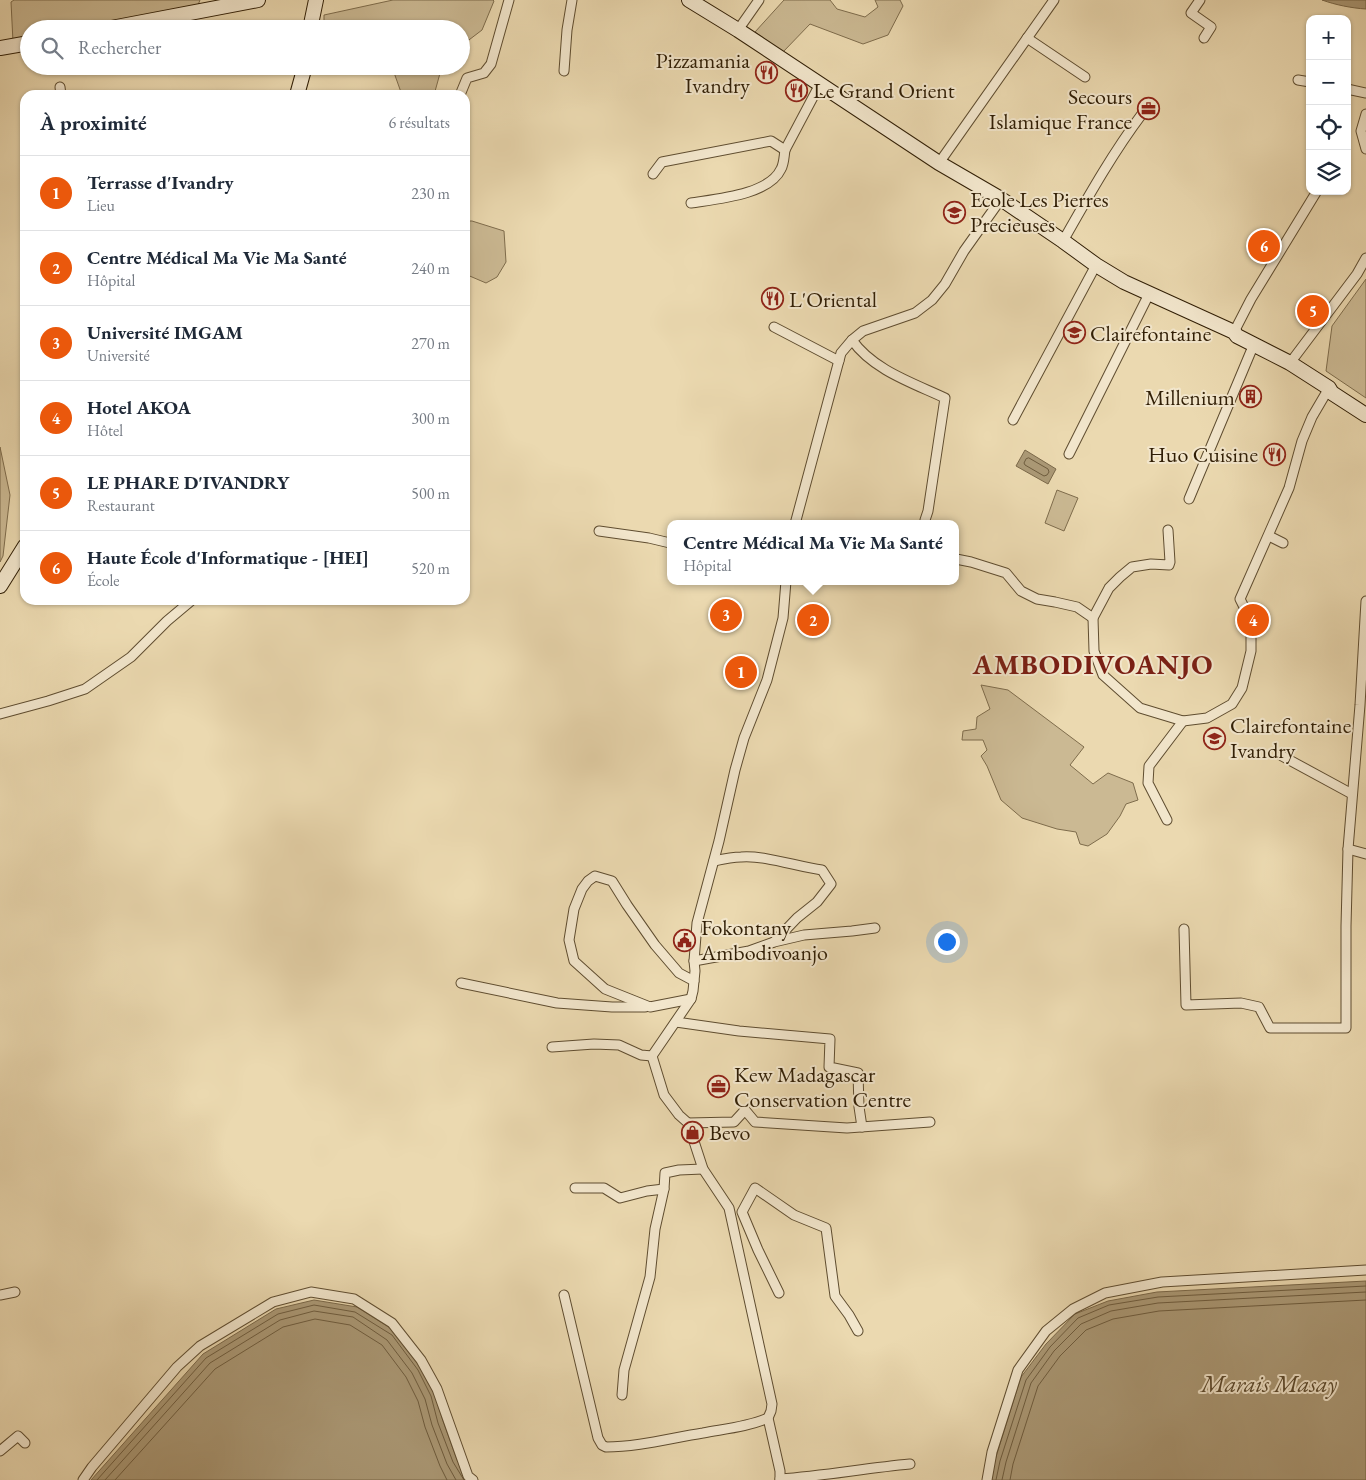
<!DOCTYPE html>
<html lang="fr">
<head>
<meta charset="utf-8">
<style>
	:root { --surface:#fff; --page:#f6f6f7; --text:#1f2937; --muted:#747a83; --line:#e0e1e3; --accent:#ea580c }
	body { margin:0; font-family:"EB Garamond",serif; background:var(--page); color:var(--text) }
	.controls { position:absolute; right:15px; top:15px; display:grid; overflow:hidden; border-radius:10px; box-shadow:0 1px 4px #0004 }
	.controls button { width:45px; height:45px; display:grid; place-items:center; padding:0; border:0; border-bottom:1px solid var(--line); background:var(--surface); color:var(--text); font:25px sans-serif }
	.you { position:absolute; left:946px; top:941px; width:18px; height:18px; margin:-12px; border:4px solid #fff; border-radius:50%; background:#1a73e8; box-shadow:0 0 0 8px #1a73e833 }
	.badge { display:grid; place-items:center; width:32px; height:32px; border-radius:50%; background:var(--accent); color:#fff; font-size:16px; font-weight:700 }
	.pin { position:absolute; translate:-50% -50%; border:2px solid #fff; box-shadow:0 1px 5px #0006 }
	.popup { position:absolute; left:667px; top:520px; width:292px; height:65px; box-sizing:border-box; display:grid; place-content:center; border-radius:10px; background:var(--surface); filter:drop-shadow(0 1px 4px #0005); font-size:16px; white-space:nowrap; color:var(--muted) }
	.popup b { font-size:19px; color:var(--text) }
	.popup::after { content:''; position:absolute; left:50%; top:100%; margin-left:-10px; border:10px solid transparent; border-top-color:var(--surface) }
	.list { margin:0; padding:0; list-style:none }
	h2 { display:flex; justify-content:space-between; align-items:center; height:65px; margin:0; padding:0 20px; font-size:21px }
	h2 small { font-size:16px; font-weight:400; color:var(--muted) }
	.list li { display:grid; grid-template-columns:32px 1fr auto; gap:15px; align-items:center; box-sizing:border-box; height:75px; padding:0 20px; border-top:1px solid var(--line) }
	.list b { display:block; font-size:19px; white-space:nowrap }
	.list p { margin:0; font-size:16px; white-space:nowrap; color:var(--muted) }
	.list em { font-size:16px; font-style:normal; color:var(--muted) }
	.icon { flex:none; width:28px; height:28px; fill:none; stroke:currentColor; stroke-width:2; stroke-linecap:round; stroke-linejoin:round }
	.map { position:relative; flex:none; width:1366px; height:1480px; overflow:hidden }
	.search { position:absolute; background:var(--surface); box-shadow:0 1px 4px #0004; left:20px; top:20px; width:450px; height:55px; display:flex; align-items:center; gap:12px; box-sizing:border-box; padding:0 18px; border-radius:28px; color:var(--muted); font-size:19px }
	.panel { position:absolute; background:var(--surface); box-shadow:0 1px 4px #0004; left:20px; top:90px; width:450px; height:515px; border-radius:15px }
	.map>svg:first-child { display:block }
	.green { fill:#cbb993; stroke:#7e6c4c }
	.water { fill:#ab9976; stroke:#7a6849 }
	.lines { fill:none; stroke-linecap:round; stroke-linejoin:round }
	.shore { stroke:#6e5c3e; stroke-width:1 }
	.street-casing { stroke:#5f4d30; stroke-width:11 }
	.secondary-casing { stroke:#301e05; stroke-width:16 }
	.street { stroke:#f2e6cc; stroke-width:9 }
	.secondary { stroke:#f2e6cc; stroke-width:14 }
	.labels { text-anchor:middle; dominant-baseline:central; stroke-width:4; stroke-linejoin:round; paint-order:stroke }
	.poi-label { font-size:22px; fill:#301e05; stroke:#f2e6cc; text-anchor:start }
	.water-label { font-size:24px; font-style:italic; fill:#5b492d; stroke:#f2e6cc }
	.district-label { font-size:28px; font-weight:bold; letter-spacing:1px; fill:#7a1f14; stroke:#f2e6cc }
</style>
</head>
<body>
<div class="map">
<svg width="1366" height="1480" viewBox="0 0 1366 1480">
	<rect width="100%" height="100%" fill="#ebd9b0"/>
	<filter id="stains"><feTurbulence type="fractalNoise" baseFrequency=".004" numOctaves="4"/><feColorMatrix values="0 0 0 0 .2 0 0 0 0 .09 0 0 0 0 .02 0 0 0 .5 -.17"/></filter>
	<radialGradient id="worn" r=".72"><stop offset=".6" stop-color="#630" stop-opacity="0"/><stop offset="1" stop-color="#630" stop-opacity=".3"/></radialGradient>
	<g class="green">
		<path d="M14 0H200L198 5 91 29H29V39L13 42 11 2Z"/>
		<path d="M393 0H493L494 1 482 30 461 46V29H324V15Z"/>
		<path d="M784 0H830L837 9 865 17 878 7 875 0H900L903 6 888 35 863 44 810 24 783 52 755 32Z"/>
		<path d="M323 66H442L434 95H402L392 67 366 72Z"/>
		<path d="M465 221H472L504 231 506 262 497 277 486 283 465 274Z"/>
		<path d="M1366 279V398L1326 371 1332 326Z"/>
		<path d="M0 447 10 495 3 556 0 562Z"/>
		<path d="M1057 490 1078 498 1064 531 1045 523Z"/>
		<path d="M981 685 1008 690 1084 747 1070 765 1093 784 1108 773 1133 783 1138 800 1126 804 1120 816 1107 834 1088 846 1080 844 1076 832 1057 829 1022 818 1001 800 987 766 981 756 987 750 983 740H962L963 731 976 729 977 717 990 709Z"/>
	</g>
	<g class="water">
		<path d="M1322 0H1366V9C1351 8 1336 5 1322 0Z"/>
		<path d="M1025 450 1056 469 1048 484 1016 466Z"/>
		<path d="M1366 1281V1480H991L995 1460 1021 1377 1046 1344 1075 1314 1108 1301 1157 1292Z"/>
		<path d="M314 1300 357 1307 395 1331 422 1367 435 1395 443 1421 457 1460 469 1480H91L203 1354 276 1309Z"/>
	</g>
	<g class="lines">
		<g class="shore">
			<path d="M1029 458 1048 469 1049 472 1047 475 1044 476 1025 465 1024 463 1026 459Z"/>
			<path d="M97 1480 206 1358 278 1314 314 1305 355 1312 392 1335 418 1370 431 1396 438 1423 453 1462 464 1480"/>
			<path d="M105 1480 210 1363 280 1320 314 1311 353 1317 387 1340 412 1373 425 1399 432 1425 447 1464 456 1480"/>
			<path d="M115 1480 215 1369 283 1327 315 1319 350 1325 382 1345 406 1377 418 1401 425 1427 440 1466 447 1480"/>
			<path d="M996 1480 1000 1461 1026 1380 1050 1347 1078 1318 1109 1305 1158 1297 1366 1286"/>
			<path d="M1002 1480 1006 1462 1031 1383 1054 1351 1081 1324 1111 1311 1158 1303 1366 1292"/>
			<path d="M1010 1480 1013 1464 1038 1386 1060 1356 1086 1330 1113 1319 1159 1311 1366 1300"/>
		</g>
		<defs>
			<g id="street">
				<path d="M1200 0 1191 13 1211 27 1204 38"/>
				<path d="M738 30 759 0"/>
				<path d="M1027 38 1085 77"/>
				<path d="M564 71 567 30 572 0"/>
				<path d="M1298 80 1310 82"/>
				<path d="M60 87 61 95"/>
				<path d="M1347 89 1366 93"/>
				<path d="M460 95 467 78 484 73 491 64 509 0"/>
				<path d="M1366 114 1361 131 1366 149"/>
				<path d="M939 163 1054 0"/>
				<path d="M653 174 662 162 771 141 785 150 820 84"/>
				<path d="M691 203C716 199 769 195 781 169 784 164 784 156 785 150"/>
				<path d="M1063 241C1088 197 1112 154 1142 114"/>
				<path d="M774 327 839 361"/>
				<path d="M1234 332 1251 299 1317 191"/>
				<path d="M852 340C873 370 913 383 945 398L928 511 925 520"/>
				<path d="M1290 363 1357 274 1366 258"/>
				<path d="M1013 420 1096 265"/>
				<path d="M1069 454 1149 294"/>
				<path d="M1189 499 1254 344"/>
				<path d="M795 524 841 353 852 340 863 331 915 313 932 300 945 284 964 251 1001 199"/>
				<path d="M1168 530 1170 562 1169 565 1151 564 1132 567 1120 577 1109 588 1093 618 1094 651 1103 675 1140 708 1183 721 1207 718 1232 704 1242 688 1251 651V621L1240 599 1289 488 1302 441 1312 417 1329 388"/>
				<path d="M599 531 649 538 670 543"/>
				<path d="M1269 536 1283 543"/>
				<path d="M956 559 971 562 1006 573 1021 591 1037 599 1055 602 1077 607 1093 618"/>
				<path d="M0 714 48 701 85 689 131 657 167 621 192 600"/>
				<path d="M1282 756 1352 794"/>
				<path d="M1167 820 1148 783 1149 766 1183 721"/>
				<path d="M1348 849 1366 854"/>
				<path d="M714 861C723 859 732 857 741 857 765 855 798 867 822 870L831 884 817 902 797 918 774 942"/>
				<path d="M1184 929 1186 1005 1241 1003 1259 1007 1270 1028H1346V926L1348 849 1360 705 1366 601"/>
				<path d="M694 961 749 951 774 942 804 935 852 931 875 928"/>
				<path d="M461 983 557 1003 612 1007H645"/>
				<path d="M691 999 650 1007 605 989 574 961 569 940 574 909 582 889 588 881 595 876 612 881 627 905 655 945 679 973 694 981"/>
				<path d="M676 1022 739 1031 830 1039 829 1067 858 1073 859 1107 862 1127"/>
				<path d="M552 1047 594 1044 619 1045 641 1055 652 1056"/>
				<path d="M688 1123 734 1122 745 1110 755 1122 847 1128 930 1122"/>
				<path d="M575 1188H604L620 1198 647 1191 664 1189"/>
				<path d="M779 1293 758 1250 742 1212 755 1188 794 1215 826 1228 835 1296 849 1315 858 1331"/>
				<path d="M0 1295 15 1292"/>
				<path d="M564 1295 598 1438 602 1445 606 1447C638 1447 671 1438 703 1433 724 1429 748 1427 768 1418"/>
				<path d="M622 1395 624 1370 650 1277 655 1229 664 1189 665 1173 679 1170 703 1169"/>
				<path d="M0 1451 18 1436 25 1443"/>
				<path d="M780 1479C824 1476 866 1468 910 1464"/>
				<path d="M83 1480 92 1467 177 1367 200 1346 273 1302 311 1292 354 1299 392 1323 421 1360 437 1389 468 1476 473 1480"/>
				<path d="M780 1480V1471L768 1418 771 1411 772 1404 729 1208 703 1169 688 1123 679 1115 664 1095 652 1056 691 999 693 991 695 971 694 961 697 923 719 841 735 770 744 738 767 680 783 618 786 581"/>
				<path d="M987 1480 992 1452 1018 1370 1046 1331 1073 1309 1105 1293 1162 1282 1366 1270"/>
			</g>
			<g id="secondary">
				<path d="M689 0 738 30 939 163 1001 199 1063 241 1096 265 1124 282 1234 332 1237 336 1290 363 1329 388 1332 393 1366 415"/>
				<path d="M106 29 258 0"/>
				<path d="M310 29 316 0"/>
				<path d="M0 48 29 43"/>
				<path d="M297 95 305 66"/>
				<path d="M0 586 25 546"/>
			</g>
		</defs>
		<use href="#street" class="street-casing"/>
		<use href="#secondary" class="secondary-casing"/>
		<use href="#street" class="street"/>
		<use href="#secondary" class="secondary"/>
	</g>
	<defs>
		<symbol id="restaurant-ring" viewBox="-11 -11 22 22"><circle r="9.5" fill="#f2e6cc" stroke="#8f2418" stroke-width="1.5"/><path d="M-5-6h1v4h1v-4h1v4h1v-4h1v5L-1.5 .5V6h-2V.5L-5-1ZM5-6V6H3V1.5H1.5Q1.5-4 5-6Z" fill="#8f2418"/></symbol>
		<symbol id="office-ring" viewBox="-11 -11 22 22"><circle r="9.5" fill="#f2e6cc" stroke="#8f2418" stroke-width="1.5"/><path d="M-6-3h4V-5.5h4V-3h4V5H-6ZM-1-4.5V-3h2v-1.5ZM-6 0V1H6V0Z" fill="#8f2418"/></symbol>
		<symbol id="school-ring" viewBox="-11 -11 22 22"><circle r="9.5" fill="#f2e6cc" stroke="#8f2418" stroke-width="1.5"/><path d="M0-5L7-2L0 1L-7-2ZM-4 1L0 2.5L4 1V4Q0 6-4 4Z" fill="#8f2418"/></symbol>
		<symbol id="building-ring" viewBox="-11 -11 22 22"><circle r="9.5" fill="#f2e6cc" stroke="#8f2418" stroke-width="1.5"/><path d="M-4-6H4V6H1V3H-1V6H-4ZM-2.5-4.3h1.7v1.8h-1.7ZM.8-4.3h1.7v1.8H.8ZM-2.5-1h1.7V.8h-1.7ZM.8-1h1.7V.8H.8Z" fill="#8f2418"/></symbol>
		<symbol id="civic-ring" viewBox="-11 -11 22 22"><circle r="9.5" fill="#f2e6cc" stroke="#8f2418" stroke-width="1.5"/><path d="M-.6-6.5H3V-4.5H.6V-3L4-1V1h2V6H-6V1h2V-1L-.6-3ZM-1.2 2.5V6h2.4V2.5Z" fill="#8f2418"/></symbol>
		<symbol id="shop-ring" viewBox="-11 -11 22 22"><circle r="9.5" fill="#f2e6cc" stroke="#8f2418" stroke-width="1.5"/><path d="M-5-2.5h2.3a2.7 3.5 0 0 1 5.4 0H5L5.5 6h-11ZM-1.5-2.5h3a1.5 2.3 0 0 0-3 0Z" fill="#8f2418"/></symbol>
	</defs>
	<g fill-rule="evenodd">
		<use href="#restaurant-ring" x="754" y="60" width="25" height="25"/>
		<use href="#restaurant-ring" x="784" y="78" width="25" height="25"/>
		<use href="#office-ring" x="1136" y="96" width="25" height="25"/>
		<use href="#school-ring" x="942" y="200" width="25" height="25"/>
		<use href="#restaurant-ring" x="760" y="286" width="25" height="25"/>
		<use href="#school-ring" x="1062" y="320" width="25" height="25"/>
		<use href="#building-ring" x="1238" y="384" width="25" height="25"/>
		<use href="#restaurant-ring" x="1262" y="442" width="25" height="25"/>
		<use href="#school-ring" x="1202" y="726" width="25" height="25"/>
		<use href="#civic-ring" x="672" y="928" width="25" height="25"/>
		<use href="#office-ring" x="706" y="1074" width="25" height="25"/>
		<use href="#shop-ring" x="680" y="1120" width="25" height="25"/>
	</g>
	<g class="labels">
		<g class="poi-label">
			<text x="750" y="60" text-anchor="end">Pizzamania<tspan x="750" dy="25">Ivandry</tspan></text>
			<text x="813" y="90">Le Grand Orient</text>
			<text x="1132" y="96" text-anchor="end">Secours<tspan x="1132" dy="25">Islamique France</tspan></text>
			<text x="970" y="199">Ecole Les Pierres<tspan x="970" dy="25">Precieuses</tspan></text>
			<text x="789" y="299">L'Oriental</text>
			<text x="1090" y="333">Clairefontaine</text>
			<text x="1235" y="397" text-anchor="end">Millenium</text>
			<text x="1258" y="454" text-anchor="end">Huo Cuisine</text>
			<text x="1230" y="725">Clairefontaine<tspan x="1230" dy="25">Ivandry</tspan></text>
			<text x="701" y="927">Fokontany<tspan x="701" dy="25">Ambodivoanjo</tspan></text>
			<text x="734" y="1074">Kew Madagascar<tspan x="734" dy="25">Conservation Centre</tspan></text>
			<text x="709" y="1132">Bevo</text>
		</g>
		<g class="water-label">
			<text x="1269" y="1383">Marais Masay</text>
		</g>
		<g class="district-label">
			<text x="1093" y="664">AMBODIVOANJO</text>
		</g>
	</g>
	<rect width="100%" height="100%" filter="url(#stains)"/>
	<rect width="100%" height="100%" fill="url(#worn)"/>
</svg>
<div class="controls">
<button>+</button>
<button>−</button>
<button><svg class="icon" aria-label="locate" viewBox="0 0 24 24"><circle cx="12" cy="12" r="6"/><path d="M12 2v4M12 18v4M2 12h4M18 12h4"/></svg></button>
<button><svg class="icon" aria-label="layers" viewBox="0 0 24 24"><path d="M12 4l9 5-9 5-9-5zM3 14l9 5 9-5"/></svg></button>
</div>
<div class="you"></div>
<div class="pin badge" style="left:741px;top:672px">1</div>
<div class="pin badge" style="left:813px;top:620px">2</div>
<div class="popup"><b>Centre Médical Ma Vie Ma Santé</b>Hôpital</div>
<div class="pin badge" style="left:726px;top:615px">3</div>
<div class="pin badge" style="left:1253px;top:620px">4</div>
<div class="pin badge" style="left:1313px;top:311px">5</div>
<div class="pin badge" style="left:1264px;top:246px">6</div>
<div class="search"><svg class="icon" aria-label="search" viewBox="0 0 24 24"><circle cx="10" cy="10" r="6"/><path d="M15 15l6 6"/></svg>Rechercher</div>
<section class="panel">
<h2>À proximité<small>6 résultats</small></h2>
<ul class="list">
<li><span class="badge">1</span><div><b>Terrasse d'Ivandry</b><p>Lieu</p></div><em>230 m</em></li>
<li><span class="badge">2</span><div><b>Centre Médical Ma Vie Ma Santé</b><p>Hôpital</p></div><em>240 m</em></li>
<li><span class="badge">3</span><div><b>Université IMGAM</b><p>Université</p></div><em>270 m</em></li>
<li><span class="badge">4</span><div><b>Hotel AKOA</b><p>Hôtel</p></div><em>300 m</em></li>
<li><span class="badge">5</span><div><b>LE PHARE D'IVANDRY</b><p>Restaurant</p></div><em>500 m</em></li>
<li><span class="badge">6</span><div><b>Haute École d'Informatique - [HEI]</b><p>École</p></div><em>520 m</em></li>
</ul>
</section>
</div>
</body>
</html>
